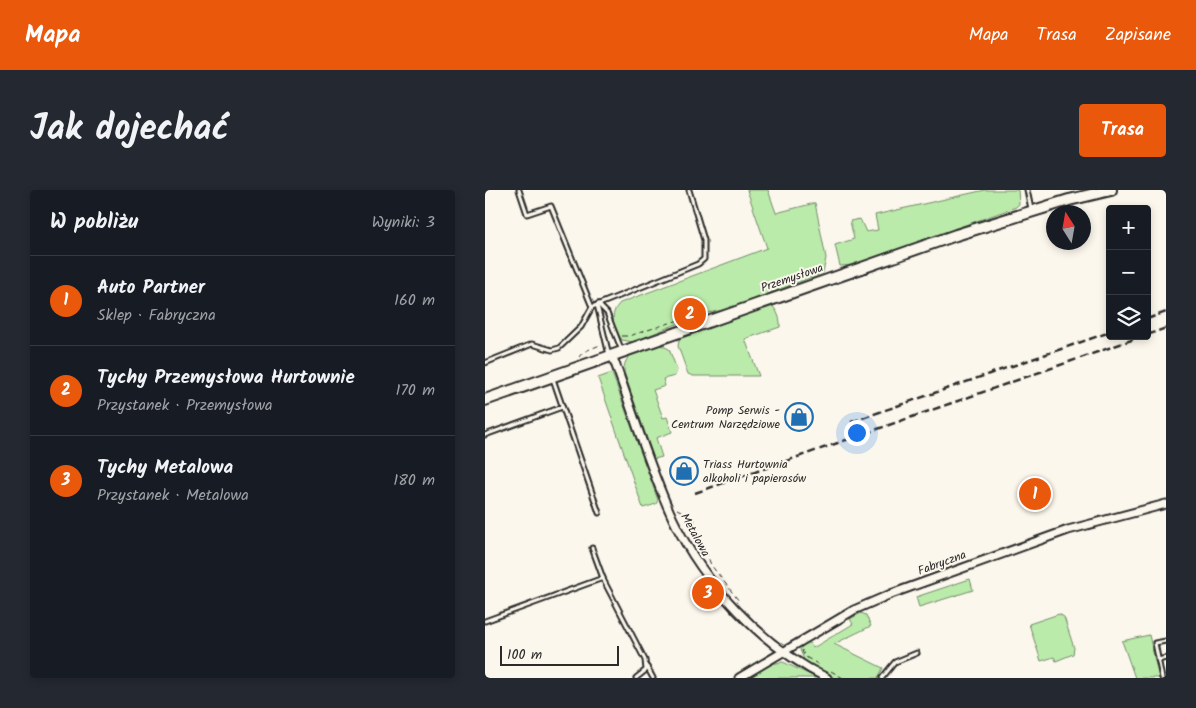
<!DOCTYPE html>
<html lang="pl">
<head>
<meta charset="utf-8">
<style>
	:root { --surface:#171b24; --page:#242831; --text:#f1f3f6; --muted:#9ea1a6; --line:#363941; --accent:#ea580c }
	body { margin:0; font-family:Kalam,sans-serif; background:var(--page); color:var(--text) }
	.controls { position:absolute; right:15px; top:15px; display:grid; overflow:hidden; border-radius:5px; box-shadow:0 2px 8px #0003 }
	.controls button { width:45px; height:45px; display:grid; place-items:center; padding:0; border:0; border-bottom:1px solid var(--line); background:var(--surface); color:var(--text); font:25px sans-serif }
	.compass { position:absolute; left:561px; top:15px; width:45px; height:45px; border-radius:50%; background:var(--surface); box-shadow:0 2px 8px #0003; rotate:349deg }
	.scale { position:absolute; left:15px; bottom:12px; width:119px; box-sizing:border-box; padding-left:5px; border:2px solid #2b2b2b; border-top:0; font-size:14px; line-height:18px; white-space:nowrap; color:#2b2b2b; -webkit-text-stroke:4px #fbf7ec; paint-order:stroke }
	.you { position:absolute; left:371px; top:242px; width:18px; height:18px; margin:-12px; border:4px solid #fff; border-radius:50%; background:#1a73e8; box-shadow:0 0 0 8px #1a73e833 }
	.badge { display:grid; place-items:center; width:32px; height:32px; border-radius:50%; background:var(--accent); color:#fff; font-size:16px; font-weight:700 }
	.pin { position:absolute; translate:-50% -50%; border:2px solid #fff; box-shadow:0 1px 5px #0006 }
	.list { margin:0; padding:0; list-style:none }
	h2 { display:flex; justify-content:space-between; align-items:center; height:65px; margin:0; padding:0 20px; font-size:21px }
	h2 small { font-size:16px; font-weight:400; color:var(--muted) }
	.list li { display:grid; grid-template-columns:32px 1fr auto; gap:15px; align-items:center; box-sizing:border-box; height:90px; padding:0 20px; border-top:1px solid var(--line) }
	.list b { display:block; font-size:19px; white-space:nowrap }
	.list p { margin:0; font-size:16px; white-space:nowrap; color:var(--muted) }
	.list em { font-size:16px; font-style:normal; color:var(--muted) }
	.icon { flex:none; width:28px; height:28px; fill:none; stroke:currentColor; stroke-width:2; stroke-linecap:round; stroke-linejoin:round }
	.map { position:relative; flex:none; width:681px; height:488px; overflow:hidden; border-radius:5px }
	header { display:flex; align-items:center; gap:30px; box-sizing:border-box; height:70px; padding:0 25px; background:var(--accent); color:#fff }
	header strong { font-size:24px }
	nav { display:flex; gap:28px; margin-inline-start:auto; font-size:18px }
	.intro { display:flex; align-items:center; justify-content:space-between; box-sizing:border-box; height:120px; padding:0 30px }
	h1 { margin:0; font-size:35px }
	.button { padding:12px 22px; border-radius:5px; background:var(--accent); color:#fff; font-size:18px; font-weight:700 }
	main { display:flex; gap:30px; padding:0 30px }
	aside { flex:1; background:var(--surface); border-radius:5px; box-shadow:0 2px 8px #0003 }
	.map>svg:first-child { display:block }
	.green { fill:#bbebaa; stroke:#738b6a }
	.lines { fill:none; stroke-linecap:round; stroke-linejoin:round }
	.lane-casing { stroke:#2b2b2b; stroke-width:7 }
	.street-casing { stroke:#2b2b2b; stroke-width:11 }
	.secondary-casing { stroke:#2b2b2b; stroke-width:14 }
	.path { stroke:#2b2b2b; stroke-width:1; stroke-dasharray:5 4; stroke-linecap:butt }
	.lane { stroke:#fbf7ec; stroke-width:3 }
	.street { stroke:#fbf7ec; stroke-width:7 }
	.secondary { stroke:#fbf7ec; stroke-width:10 }
	.rail { stroke:#2b2b2b; stroke-width:2.5; stroke-dasharray:8 4; stroke-linecap:butt }
	.labels { text-anchor:middle; dominant-baseline:central; stroke-width:4; stroke-linejoin:round; paint-order:stroke }
	.street-label { font-size:12px; fill:#2b2b2b; stroke:#fbf7ec }
	.poi-label { font-size:12px; fill:#2b2b2b; stroke:#fbf7ec; text-anchor:end }
</style>
</head>
<body>
<header>
<strong>Mapa</strong>
<nav><a>Mapa</a><a>Trasa</a><a>Zapisane</a></nav>
</header>
<div class="intro"><h1>Jak dojechać</h1><a class="button">Trasa</a></div>
<main>
<aside>
<h2>W pobliżu<small>Wyniki: 3</small></h2>
<ul class="list">
<li><span class="badge">1</span><div><b>Auto Partner</b><p>Sklep · Fabryczna</p></div><em>160 m</em></li>
<li><span class="badge">2</span><div><b>Tychy Przemysłowa Hurtownie</b><p>Przystanek · Przemysłowa</p></div><em>170 m</em></li>
<li><span class="badge">3</span><div><b>Tychy Metalowa</b><p>Przystanek · Metalowa</p></div><em>180 m</em></li>
</ul>
</aside>
<div class="map">
<svg width="681" height="488" viewBox="0 0 681 488">
	<rect width="100%" height="100%" fill="#fbf7ec"/>
	<filter id="ink" filterUnits="userSpaceOnUse"><feTurbulence type="fractalNoise" baseFrequency=".02" numOctaves="2"/><feDisplacementMap in="SourceGraphic" scale="10" xChannelSelector="R" yChannelSelector="G"/><feConvolveMatrix kernelMatrix="1 2 1 2 8 2 1 2 1" color-interpolation-filters="sRGB"/></filter>
	<g filter="url(#ink)">
		<g class="green">
			<path d="M262 0H283L291 23 330 13 341 68 338 83 243 119 218 124 194 133 148 152 137 150C129 138 123 125 135 113L282 58Z"/>
			<path d="M500 0H533L534 14 531 17 368 75 355 76 350 55 369 49 365 31 375 29 381 42 393 40 390 25Z"/>
			<path d="M286 115C292 119 296 130 295 137L260 149 274 186H208L203 184 193 156 195 146Z"/>
			<path d="M174 154 184 159 192 180 190 186 178 189 180 196 168 200 178 228 182 227 187 242 171 248 177 267 169 269 139 182C138 161 158 159 174 154Z"/>
			<path d="M127 183 173 310 171 314 158 318 113 188Z"/>
			<path d="M485 389 488 400 434 417 431 407Z"/>
			<path d="M376 423 381 425 386 436 349 454 398 478 393 488H350L320 472 315 460 318 455 323 451 328 458 368 434 365 429Z"/>
			<path d="M574 424 579 427 589 458 588 464 571 471 569 467 556 471 544 434Z"/>
			<path d="M664 445 674 488H650L637 451Z"/>
			<path d="M298 472 332 488H263L285 474Z"/>
		</g>
		<g class="lines">
			<defs>
				<g id="lane">
					<path d="M542 0 546 19"/>
					<path d="M113 114 122 123 137 161"/>
					<path d="M112 115 124 165"/>
					<path d="M107 117 213 74 219 69V50L204 0"/>
					<path d="M0 173 47 154 67 160 74 158 96 137 107 117 66 16 42 24 34 0"/>
					<path d="M68 189 114 323"/>
					<path d="M0 245 77 217"/>
					<path d="M107 358 119 391 160 470 161 480 151 488"/>
					<path d="M0 431 118 388"/>
					<path d="M673 470 681 468"/>
					<path d="M162 477 168 488"/>
					<path d="M397 488 410 472 432 463"/>
					<path d="M677 488 670 453 681 451"/>
				</g>
				<g id="street">
					<path d="M127 165C147 218 164 278 188 329 218 393 278 457 342 488"/>
					<path d="M254 488 369 420 406 404 583 340 681 314"/>
				</g>
				<path id="secondary" d="M0 210 471 45 584 10 626 0"/>
			</defs>
			<use href="#lane" class="lane-casing"/>
			<use href="#street" class="street-casing"/>
			<use href="#secondary" class="secondary-casing"/>
			<g class="path">
				<path d="M137 146H144L194 130"/>
				<path d="M94 167 98 162 115 155"/>
				<path d="M192 319 208 327 226 375 254 411"/>
				<path d="M317 460 319 466 336 476"/>
				<path d="M346 481 358 488"/>
			</g>
			<use href="#lane" class="lane"/>
			<use href="#street" class="street"/>
			<use href="#secondary" class="secondary"/>
			<g class="rail">
				<path d="M662 129 681 122"/>
				<path d="M662 145 681 138"/>
				<path d="M366 232 625 142"/>
				<path d="M210 303 658 146"/>
			</g>
		</g>
	</g>
	<defs>
		<symbol id="shop-ring" viewBox="-11 -11 22 22"><circle r="9.5" fill="#fbf7ec" stroke="#1f6fb2" stroke-width="1.5"/><path d="M-5-2.5h2.3a2.7 3.5 0 0 1 5.4 0H5L5.5 6h-11ZM-1.5-2.5h3a1.5 2.3 0 0 0-3 0Z" fill="#1f6fb2"/></symbol>
	</defs>
	<g fill-rule="evenodd">
		<use href="#shop-ring" x="298" y="211" width="32" height="32"/>
		<use href="#shop-ring" x="183" y="265" width="32" height="32"/>
	</g>
	<g class="labels">
		<g class="street-label">
			<text transform="translate(307 88) rotate(-19)">Przemysłowa</text>
			<text transform="translate(210 345) rotate(61)">Metalowa</text>
			<text transform="translate(457 373) rotate(-20)">Fabryczna</text>
		</g>
		<g class="poi-label">
			<text x="295" y="220">Pomp Serwis -<tspan x="295" dy="14">Centrum Narzędziowe</tspan></text>
			<text x="218" y="274" text-anchor="start">Triass Hurtownia<tspan x="218" dy="14">alkoholi i papierosów</tspan></text>
		</g>
	</g>
</svg>
<div class="controls">
<button>+</button>
<button>−</button>
<button><svg class="icon" aria-label="layers" viewBox="0 0 24 24"><path d="M12 4l9 5-9 5-9-5zM3 14l9 5 9-5"/></svg></button>
</div>
<svg class="compass" viewBox="-18 -18 36 36"><path d="M0-13l5 13h-10z" fill="#e53935"/><path d="M0 13l5-13h-10z" fill="#9ea1a6"/></svg>
<div class="scale">100 m</div>
<div class="you"></div>
<div class="pin badge" style="left:550px;top:304px">1</div>
<div class="pin badge" style="left:205px;top:124px">2</div>
<div class="pin badge" style="left:223px;top:403px">3</div>
</div>
</main>
</body>
</html>
